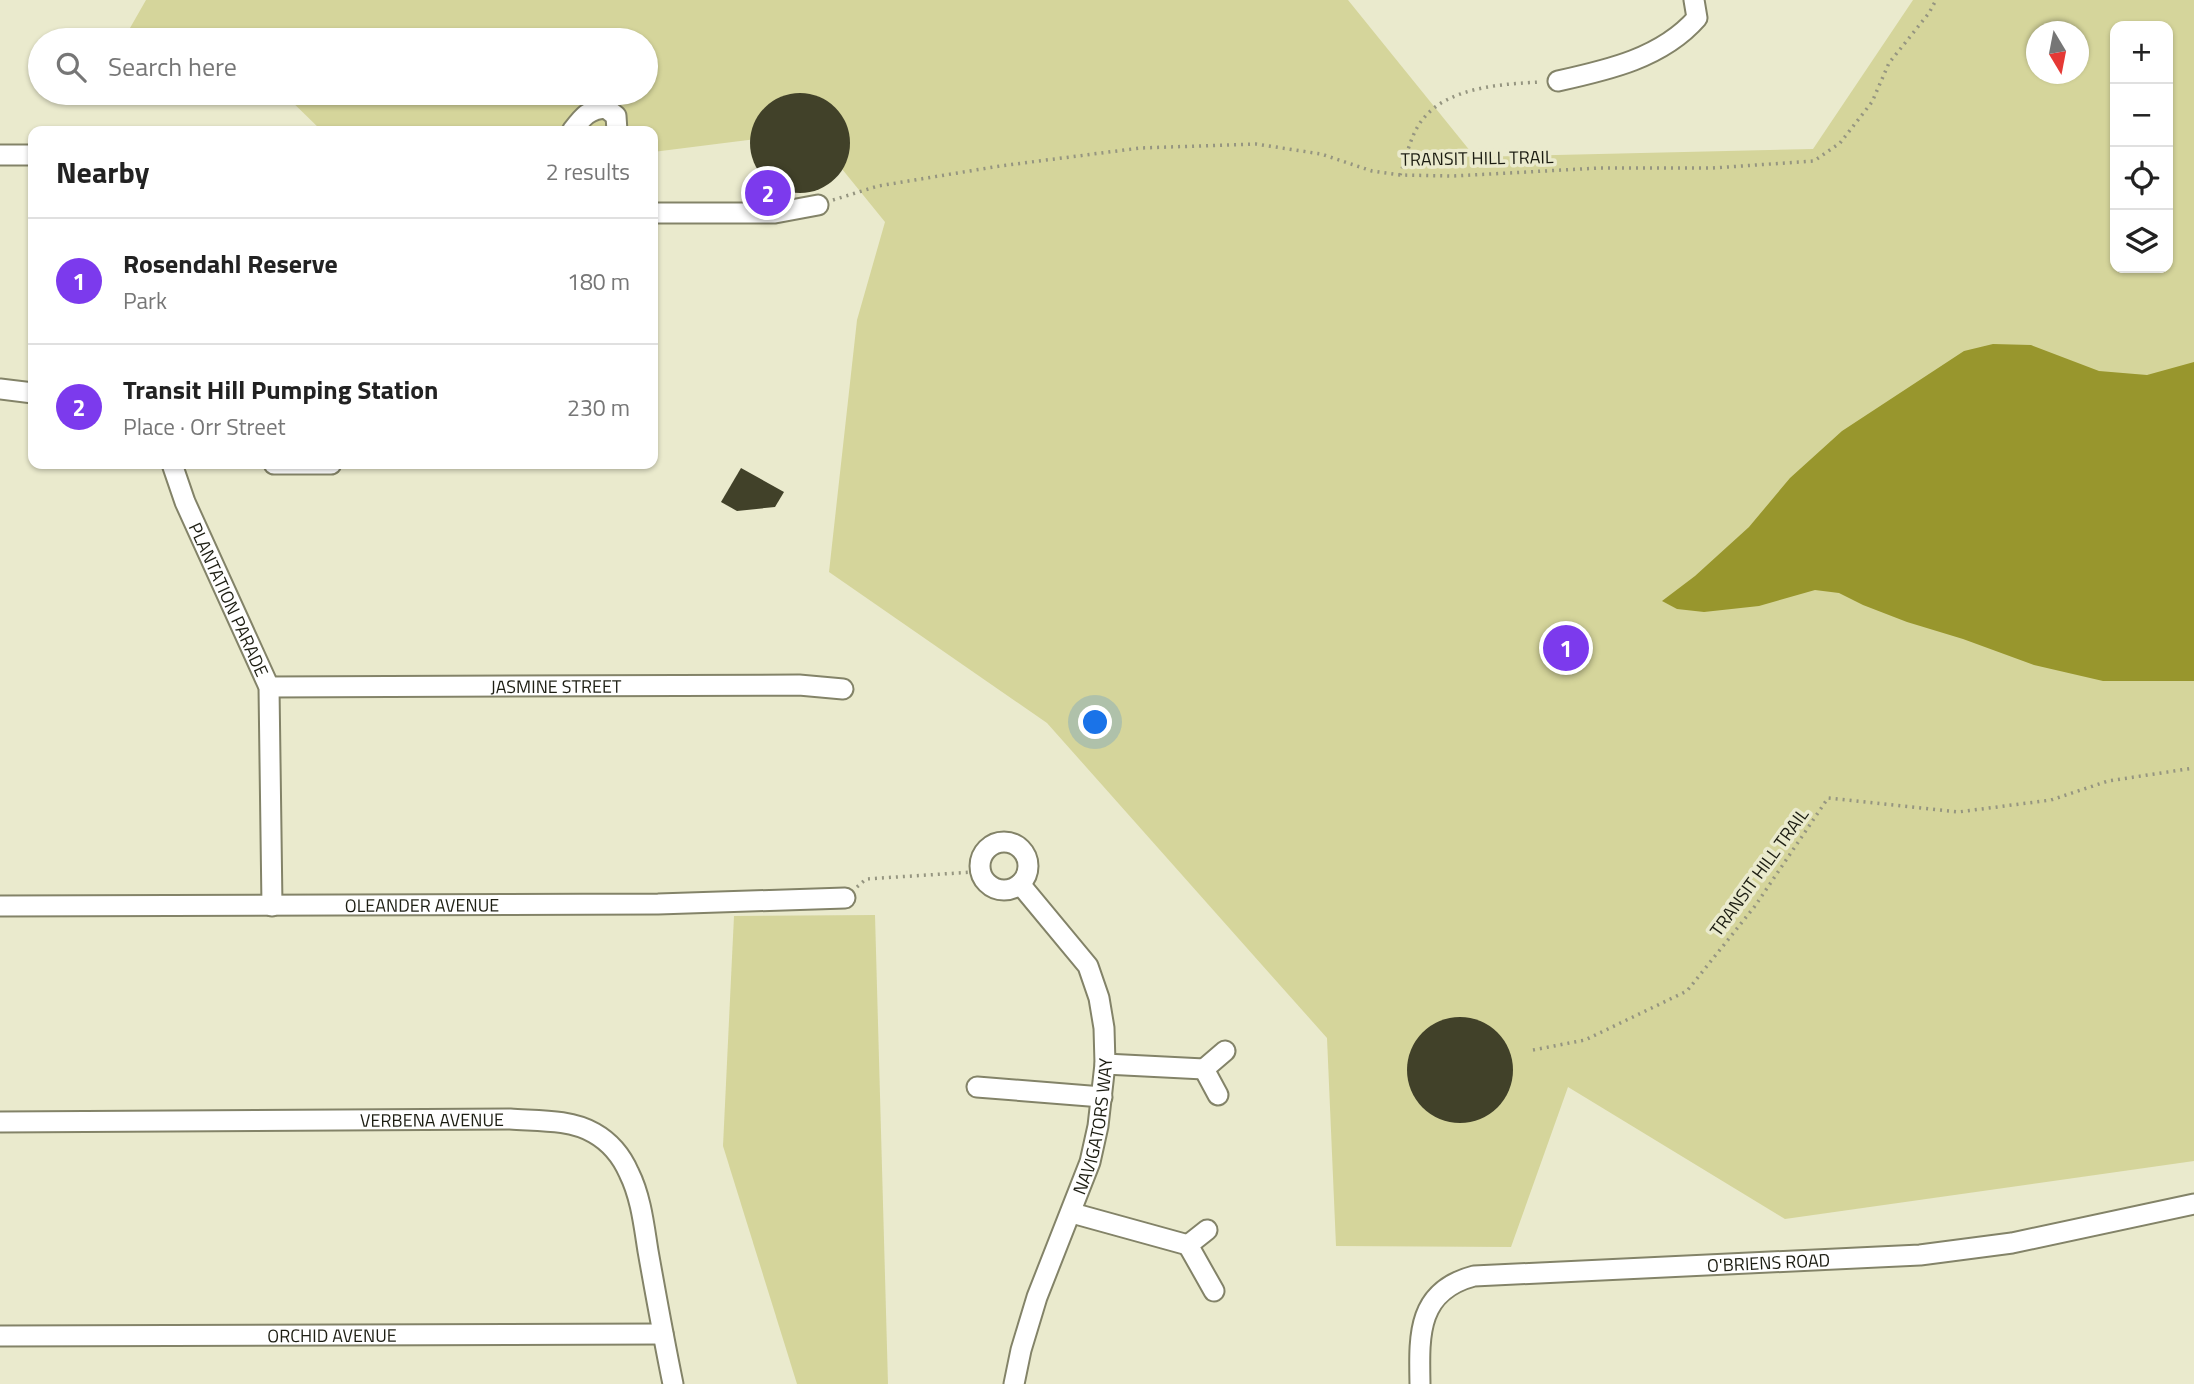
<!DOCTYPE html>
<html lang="en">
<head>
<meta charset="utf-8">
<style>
	:root { --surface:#fff; --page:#f6f6f6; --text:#222; --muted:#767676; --line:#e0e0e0; --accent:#7c3aed }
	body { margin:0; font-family:"Titillium Web",sans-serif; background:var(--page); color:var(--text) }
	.controls { position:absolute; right:21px; top:21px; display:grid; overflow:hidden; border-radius:14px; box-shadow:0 2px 5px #0004 }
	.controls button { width:63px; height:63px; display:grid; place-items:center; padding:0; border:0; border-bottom:2px solid var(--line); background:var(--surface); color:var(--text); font:35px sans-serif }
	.compass { position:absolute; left:2026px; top:21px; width:63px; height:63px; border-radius:50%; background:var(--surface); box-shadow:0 2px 5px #0004; rotate:170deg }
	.you { position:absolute; left:1096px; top:723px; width:24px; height:24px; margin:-18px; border:5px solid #fff; border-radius:50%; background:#1a73e8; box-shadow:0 0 0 10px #1a73e833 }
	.badge { display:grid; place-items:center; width:46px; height:46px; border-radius:50%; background:var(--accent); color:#fff; font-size:23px; font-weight:700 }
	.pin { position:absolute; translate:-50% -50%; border:4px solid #fff; box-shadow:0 2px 7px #0006 }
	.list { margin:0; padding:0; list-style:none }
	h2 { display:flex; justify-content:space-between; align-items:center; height:91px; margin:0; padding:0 28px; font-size:30px }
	h2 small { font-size:23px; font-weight:400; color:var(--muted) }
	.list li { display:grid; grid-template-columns:46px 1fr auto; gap:21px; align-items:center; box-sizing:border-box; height:126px; padding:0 28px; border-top:2px solid var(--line) }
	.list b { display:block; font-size:26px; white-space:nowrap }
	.list p { margin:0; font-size:23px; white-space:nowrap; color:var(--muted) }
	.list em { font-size:23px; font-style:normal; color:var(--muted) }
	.icon { flex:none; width:38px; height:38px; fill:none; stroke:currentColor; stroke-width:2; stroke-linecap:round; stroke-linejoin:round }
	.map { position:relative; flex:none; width:2194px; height:1384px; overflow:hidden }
	.search { position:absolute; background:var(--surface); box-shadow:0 2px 5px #0004; left:28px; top:28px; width:630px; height:77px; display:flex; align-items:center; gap:18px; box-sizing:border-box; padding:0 24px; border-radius:38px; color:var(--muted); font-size:26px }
	.panel { position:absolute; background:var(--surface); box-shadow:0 2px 5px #0004; left:28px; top:126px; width:630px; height:343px; border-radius:14px }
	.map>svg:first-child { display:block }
	.green { fill:#d5d59b; fill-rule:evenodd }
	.water { fill:#98962d }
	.building { fill:#414129 }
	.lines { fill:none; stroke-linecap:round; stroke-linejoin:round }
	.minor-casing { stroke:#838368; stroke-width:23 }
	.path { stroke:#959580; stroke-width:3.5; stroke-dasharray:2 5; stroke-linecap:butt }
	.minor { stroke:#fff; stroke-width:19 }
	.labels { text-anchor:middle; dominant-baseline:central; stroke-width:7; stroke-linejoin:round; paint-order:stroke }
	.street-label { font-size:18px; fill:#1c1d12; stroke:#eaeacd }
</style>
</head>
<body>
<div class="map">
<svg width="2194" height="1384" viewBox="0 0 2194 1384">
	<rect width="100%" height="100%" fill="#eaeacd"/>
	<g class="green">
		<path d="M146 0H1348L1475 157 1813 149 1913 0H2194V1161L1785 1219 1568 1087 1511 1247 1336 1246 1327 1038 1047 723 829 572 857 320 885 222 812 132 653 152V131H322L283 93H646V40H142L126 35ZM2115 26H2168V268H2115ZM2036 32H2078V74H2036Z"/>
		<path d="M875 915 888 1384H797L723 1146 734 916Z"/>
	</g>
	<path class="water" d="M1993 344 2031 345 2099 371 2147 375 2194 362V681H2103L2034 665 1963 639 1907 622 1863 605 1839 593 1815 590 1759 606 1704 612 1677 609 1662 601 1695 576 1749 527 1790 478 1842 431 1964 351Z"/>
	<g class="building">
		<circle cx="800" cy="143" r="50"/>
		<path d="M760 187H775V198H761Z"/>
		<path d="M741 468 784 492 775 507 737 511 721 502Z"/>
		<circle cx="1460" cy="1070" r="53"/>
	</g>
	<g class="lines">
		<defs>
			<g id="minor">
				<path d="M1558 81C1608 70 1662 58 1697 18L1694 0"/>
				<path d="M572 131C582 118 588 109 606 108L616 116 617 131"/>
				<path d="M0 155H33"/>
				<path d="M653 213H775L818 205"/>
				<path d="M0 389 33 393"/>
				<path id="s1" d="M172 464 185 502 269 687 272 906"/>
				<path d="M274 464H331"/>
				<path id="s2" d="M269 687 799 685 843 689"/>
				<circle cx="1004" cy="866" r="24"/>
				<path id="s3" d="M0 906 658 904 845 898"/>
				<path d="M1105 1064 1204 1069"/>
				<path d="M977 1087 1102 1097"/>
				<path d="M1218 1095 1204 1069 1225 1051"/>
				<path id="s4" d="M0 1122 510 1119C537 1121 570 1119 594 1133 610 1142 622 1157 629 1173 641 1197 644 1226 648 1251 656 1296 664 1340 673 1384"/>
				<path d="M1072 1213 1188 1245"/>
				<path d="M1207 1230 1188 1245 1214 1291"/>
				<path id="s5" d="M0 1336 663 1334"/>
				<path id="s6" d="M1014 1384 1021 1350 1037 1297 1090 1162 1098 1126 1105 1064 1104 1028 1099 998 1088 966 1020 884"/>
				<path id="s7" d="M1420 1384C1419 1335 1417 1291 1474 1276L1920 1255 2012 1243 2194 1204"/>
			</g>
		</defs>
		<use href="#minor" class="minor-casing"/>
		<g class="path">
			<path d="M1400 175C1406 158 1411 133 1423 119 1448 87 1502 84 1540 82"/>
			<path d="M833 200 878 186 1000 166 1140 148 1256 144 1321 154 1372 171 1400 175 1453 176 1600 168H1713L1814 161 1840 143 1872 102 1889 63 1929 13 1936 0"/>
			<path d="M857 887 866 879 973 872 980 870"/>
			<path d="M1533 1050 1585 1040 1687 991 1755 906 1828 798 1958 812 2051 800 2108 781 2194 768"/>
		</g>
		<use href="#minor" class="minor"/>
	</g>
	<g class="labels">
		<g class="street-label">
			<text transform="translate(1477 158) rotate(-1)">TRANSIT HILL TRAIL</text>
			<text stroke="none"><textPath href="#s1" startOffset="147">PLANTATION PARADE</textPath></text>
			<text stroke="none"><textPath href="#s2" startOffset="287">JASMINE STREET</textPath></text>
			<text transform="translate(1759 872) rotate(-54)">TRANSIT HILL TRAIL</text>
			<text stroke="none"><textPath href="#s3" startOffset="422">OLEANDER AVENUE</textPath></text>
			<text stroke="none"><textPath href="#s4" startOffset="432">VERBENA AVENUE</textPath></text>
			<text stroke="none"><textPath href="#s6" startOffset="271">NAVIGATORS WAY</textPath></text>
			<text stroke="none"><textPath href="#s7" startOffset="429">O'BRIENS ROAD</textPath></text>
			<text stroke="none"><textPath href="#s5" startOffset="332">ORCHID AVENUE</textPath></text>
		</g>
	</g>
</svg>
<div class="controls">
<button>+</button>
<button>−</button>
<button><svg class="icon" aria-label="locate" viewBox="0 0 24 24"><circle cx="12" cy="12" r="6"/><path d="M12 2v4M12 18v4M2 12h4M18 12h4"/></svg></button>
<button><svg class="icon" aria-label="layers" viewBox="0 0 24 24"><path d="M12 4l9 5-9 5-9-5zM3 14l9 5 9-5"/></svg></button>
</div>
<svg class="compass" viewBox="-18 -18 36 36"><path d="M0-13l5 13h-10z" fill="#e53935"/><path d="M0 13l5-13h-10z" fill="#767676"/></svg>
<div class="you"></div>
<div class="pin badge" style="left:1566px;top:648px">1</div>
<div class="pin badge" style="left:768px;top:193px">2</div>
<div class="search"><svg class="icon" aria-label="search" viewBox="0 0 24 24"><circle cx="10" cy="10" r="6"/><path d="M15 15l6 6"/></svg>Search here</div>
<section class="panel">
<h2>Nearby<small>2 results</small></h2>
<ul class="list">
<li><span class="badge">1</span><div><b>Rosendahl Reserve</b><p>Park</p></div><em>180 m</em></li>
<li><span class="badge">2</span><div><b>Transit Hill Pumping Station</b><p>Place · Orr Street</p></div><em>230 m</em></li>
</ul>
</section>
</div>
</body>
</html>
